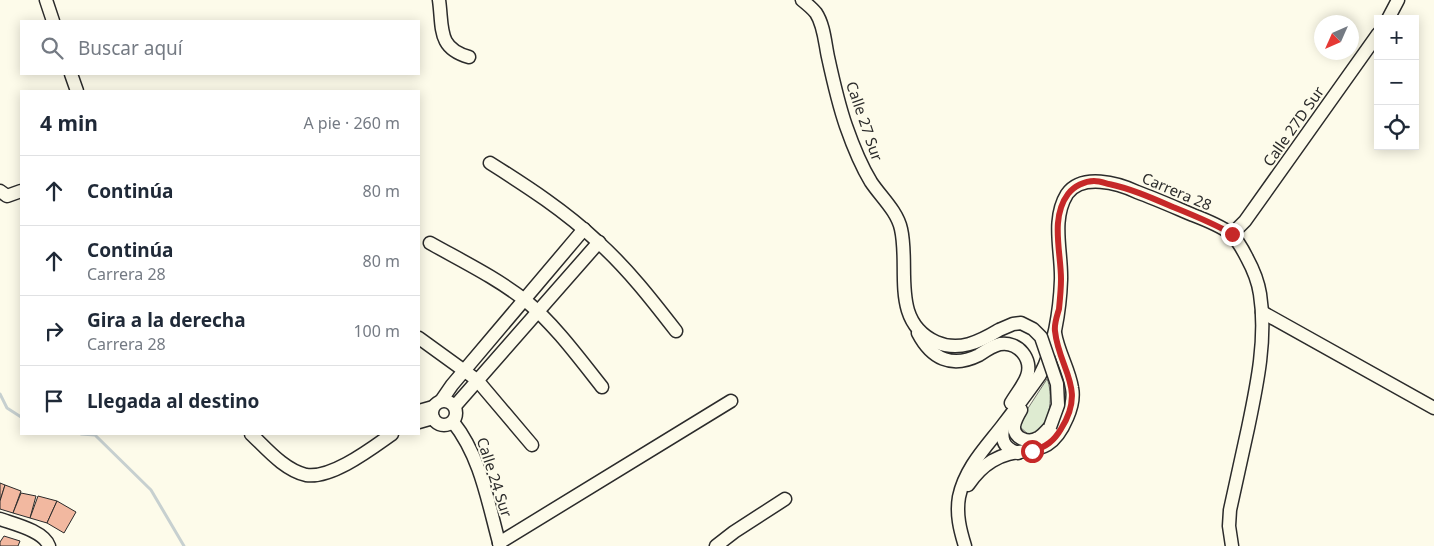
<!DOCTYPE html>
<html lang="es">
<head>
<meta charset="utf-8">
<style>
	:root { --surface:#fff; --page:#f2f2f3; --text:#1f2937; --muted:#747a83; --line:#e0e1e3 }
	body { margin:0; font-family:"Noto Sans",sans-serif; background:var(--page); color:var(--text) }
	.controls { position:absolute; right:15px; top:15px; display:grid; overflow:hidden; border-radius:0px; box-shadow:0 2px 12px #0003 }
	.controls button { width:45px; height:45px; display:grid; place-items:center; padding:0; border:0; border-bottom:1px solid var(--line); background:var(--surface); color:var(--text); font:25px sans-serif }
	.compass { position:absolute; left:1314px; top:15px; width:45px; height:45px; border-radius:50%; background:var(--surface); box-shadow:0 2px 12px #0003; rotate:225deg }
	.stop { position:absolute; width:15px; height:15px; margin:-11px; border:4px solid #c62828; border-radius:50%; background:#fff }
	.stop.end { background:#c62828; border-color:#fff; box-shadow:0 1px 5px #0008 }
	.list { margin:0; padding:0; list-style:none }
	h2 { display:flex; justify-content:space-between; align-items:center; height:65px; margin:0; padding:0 20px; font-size:21px }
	h2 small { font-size:16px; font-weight:400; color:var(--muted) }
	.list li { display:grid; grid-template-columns:32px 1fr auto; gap:15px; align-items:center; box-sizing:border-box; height:70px; padding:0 20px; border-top:1px solid var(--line) }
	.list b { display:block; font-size:19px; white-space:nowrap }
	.list p { margin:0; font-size:16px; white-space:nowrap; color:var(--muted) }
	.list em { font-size:16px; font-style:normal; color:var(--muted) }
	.icon { flex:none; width:28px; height:28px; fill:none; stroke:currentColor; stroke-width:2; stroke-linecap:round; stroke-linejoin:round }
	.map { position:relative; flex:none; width:1434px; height:546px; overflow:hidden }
	.search { position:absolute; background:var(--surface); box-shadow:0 2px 12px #0003; left:20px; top:20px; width:400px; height:55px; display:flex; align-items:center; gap:12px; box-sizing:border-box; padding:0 18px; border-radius:0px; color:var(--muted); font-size:19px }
	.panel { position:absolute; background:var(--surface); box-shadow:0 2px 12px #0003; left:20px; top:90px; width:400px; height:345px; border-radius:0px }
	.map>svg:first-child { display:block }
	.green { fill:#deebd1; stroke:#74746e }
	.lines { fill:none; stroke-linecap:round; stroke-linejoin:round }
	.stream { stroke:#c7d0d0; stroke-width:3 }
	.building { fill:#f2b8a0; stroke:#2b2b2b }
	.minor-casing { stroke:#2b2b2b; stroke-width:15 }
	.minor { stroke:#fdfbea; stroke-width:12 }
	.minor-bridge-casing { stroke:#2b2b2b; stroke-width:15; stroke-linecap:butt }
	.minor-bridge { stroke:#fdfbea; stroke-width:12 }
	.route { stroke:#c62828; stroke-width:6 }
	.labels { text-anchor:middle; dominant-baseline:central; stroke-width:4; stroke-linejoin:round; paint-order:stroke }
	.street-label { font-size:15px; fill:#2b2b2b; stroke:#fdfbea }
</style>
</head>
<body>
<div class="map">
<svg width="1434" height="546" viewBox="0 0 1434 546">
	<rect width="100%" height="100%" fill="#fdfbea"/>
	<path class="green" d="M1047 379C1053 392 1051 424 1037 433 1035 434 1032 434 1029 435L1020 427 1021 419Z"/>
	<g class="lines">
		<g class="stream">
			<path d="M0 394 7 408 21 417"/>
			<path d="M81 434 95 435 151 490 184 546"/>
		</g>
	</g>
	<g class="building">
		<path d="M0 483 5 485 0 501Z"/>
		<path d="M5 485 21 491 13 513 0 509V501Z"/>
		<path d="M21 493 36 496 30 518 13 513Z"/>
		<path d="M38 496 57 501 47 523 30 518Z"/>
		<path d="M57 501 76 512 64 533 47 523Z"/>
		<path d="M4 536 20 541 18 546H0V542Z"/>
	</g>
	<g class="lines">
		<defs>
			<g id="minor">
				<path d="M46 0 53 21"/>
				<path d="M439 0C443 28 437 48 469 57"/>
				<path d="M802 0C807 4 812 8 816 13 824 25 825 43 828 57 833 80 838 103 846 126 853 146 860 164 871 182 881 197 897 211 901 229 910 268 890 321 936 342 959 352 979 342 999 330"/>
				<path d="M1388 19 1398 0"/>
				<path d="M71 74 77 91"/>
				<path d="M490 163C528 187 565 211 598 242 627 268 652 300 676 331"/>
				<path d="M0 191 7 196 21 191"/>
				<path d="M1232 234 1245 221 1378 34"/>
				<path d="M430 243C462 261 497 278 526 301 554 324 579 358 602 387"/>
				<path d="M1262 312 1434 408"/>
				<path d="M918 333C931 358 951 369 979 355 985 351 992 346 1000 344 1018 341 1033 359 1027 376 1024 385 1016 394 1011 403"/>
				<path d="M419 338 477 380 532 445"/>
				<circle cx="444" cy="413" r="12"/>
				<path d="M441 401 452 385 584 229"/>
				<path d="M455 406 599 242"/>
				<path d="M1021 410C1018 415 1015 420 1014 426 1013 438 1028 444 1038 438 1042 436 1046 431 1050 427"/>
				<path d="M419 411 433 407"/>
				<path d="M419 422 433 418"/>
				<path d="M453 422C481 457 488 503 500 546"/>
				<path d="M1004 424C1000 439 1003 448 1018 453"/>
				<path d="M251 434C266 448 284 470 306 475 332 479 372 448 392 434"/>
				<path d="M968 485C974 476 982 467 992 461 1023 442 1048 464 1067 418 1071 409 1074 398 1072 388 1069 369 1058 352 1055 333"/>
				<path d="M0 519C14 524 44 531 49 546"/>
				<path d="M499 543 731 401"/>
				<path d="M716 546 734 532 785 499"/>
				<path d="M965 546C960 530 956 514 959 497 965 468 986 447 1003 425 1016 408 1028 392 1040 375 1054 349 1060 309 1061 280 1062 252 1051 220 1067 194 1082 173 1118 183 1137 192 1156 199 1174 207 1193 215 1206 220 1219 225 1230 233 1237 239 1243 250 1247 258 1253 269 1258 281 1260 294 1267 338 1257 385 1248 428 1242 455 1236 483 1230 510L1229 526 1232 546"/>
			</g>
		</defs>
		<use href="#minor" class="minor-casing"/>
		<use href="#minor" class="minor"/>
		<defs>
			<path id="minor-bridge" d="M999 330 1013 324 1021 323 1033 329 1041 337 1057 384 1058 405 1050 427"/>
		</defs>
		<use href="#minor-bridge" class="minor-bridge-casing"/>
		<use href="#minor-bridge" class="minor-bridge"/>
	</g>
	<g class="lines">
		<path class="route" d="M1032 451C1046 447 1054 441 1061 429 1087 388 1059 370 1055 331 1054 324 1057 316 1059 309 1060 299 1061 289 1061 279 1061 252 1050 218 1068 194 1074 186 1085 181 1094 181 1099 181 1105 183 1109 184 1132 189 1152 198 1173 207 1193 215 1213 223 1232 234"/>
	</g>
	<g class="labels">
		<g class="street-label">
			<text transform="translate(865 121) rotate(71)">Calle 27 Sur</text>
			<text transform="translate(1293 126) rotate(-55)">Calle 27D Sur</text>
			<text transform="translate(1177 191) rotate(23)">Carrera 28</text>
			<text transform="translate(495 477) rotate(72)">Calle 24 Sur</text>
		</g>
	</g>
</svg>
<div class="controls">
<button>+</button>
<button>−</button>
<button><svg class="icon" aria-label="locate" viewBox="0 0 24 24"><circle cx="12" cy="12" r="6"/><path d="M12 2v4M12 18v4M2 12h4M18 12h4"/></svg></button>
</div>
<svg class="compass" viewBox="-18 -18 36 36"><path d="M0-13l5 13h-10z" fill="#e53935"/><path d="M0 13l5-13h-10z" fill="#747a83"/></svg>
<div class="stop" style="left:1032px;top:451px"></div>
<div class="stop end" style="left:1232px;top:234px"></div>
<div class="search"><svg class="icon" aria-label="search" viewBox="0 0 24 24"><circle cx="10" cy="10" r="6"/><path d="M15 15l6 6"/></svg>Buscar aquí</div>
<section class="panel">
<h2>4 min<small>A pie · 260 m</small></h2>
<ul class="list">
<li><svg class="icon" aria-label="ahead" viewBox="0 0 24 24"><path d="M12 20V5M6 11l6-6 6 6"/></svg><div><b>Continúa</b></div><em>80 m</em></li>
<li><svg class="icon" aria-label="ahead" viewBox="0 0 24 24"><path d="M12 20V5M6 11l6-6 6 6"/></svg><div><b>Continúa</b><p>Carrera 28</p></div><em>80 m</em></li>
<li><svg class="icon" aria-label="right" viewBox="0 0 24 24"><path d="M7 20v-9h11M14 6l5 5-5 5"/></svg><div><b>Gira a la derecha</b><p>Carrera 28</p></div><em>100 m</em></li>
<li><svg class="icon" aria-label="arrive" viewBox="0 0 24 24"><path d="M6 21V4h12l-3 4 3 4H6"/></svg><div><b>Llegada al destino</b></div></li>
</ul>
</section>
</div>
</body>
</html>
